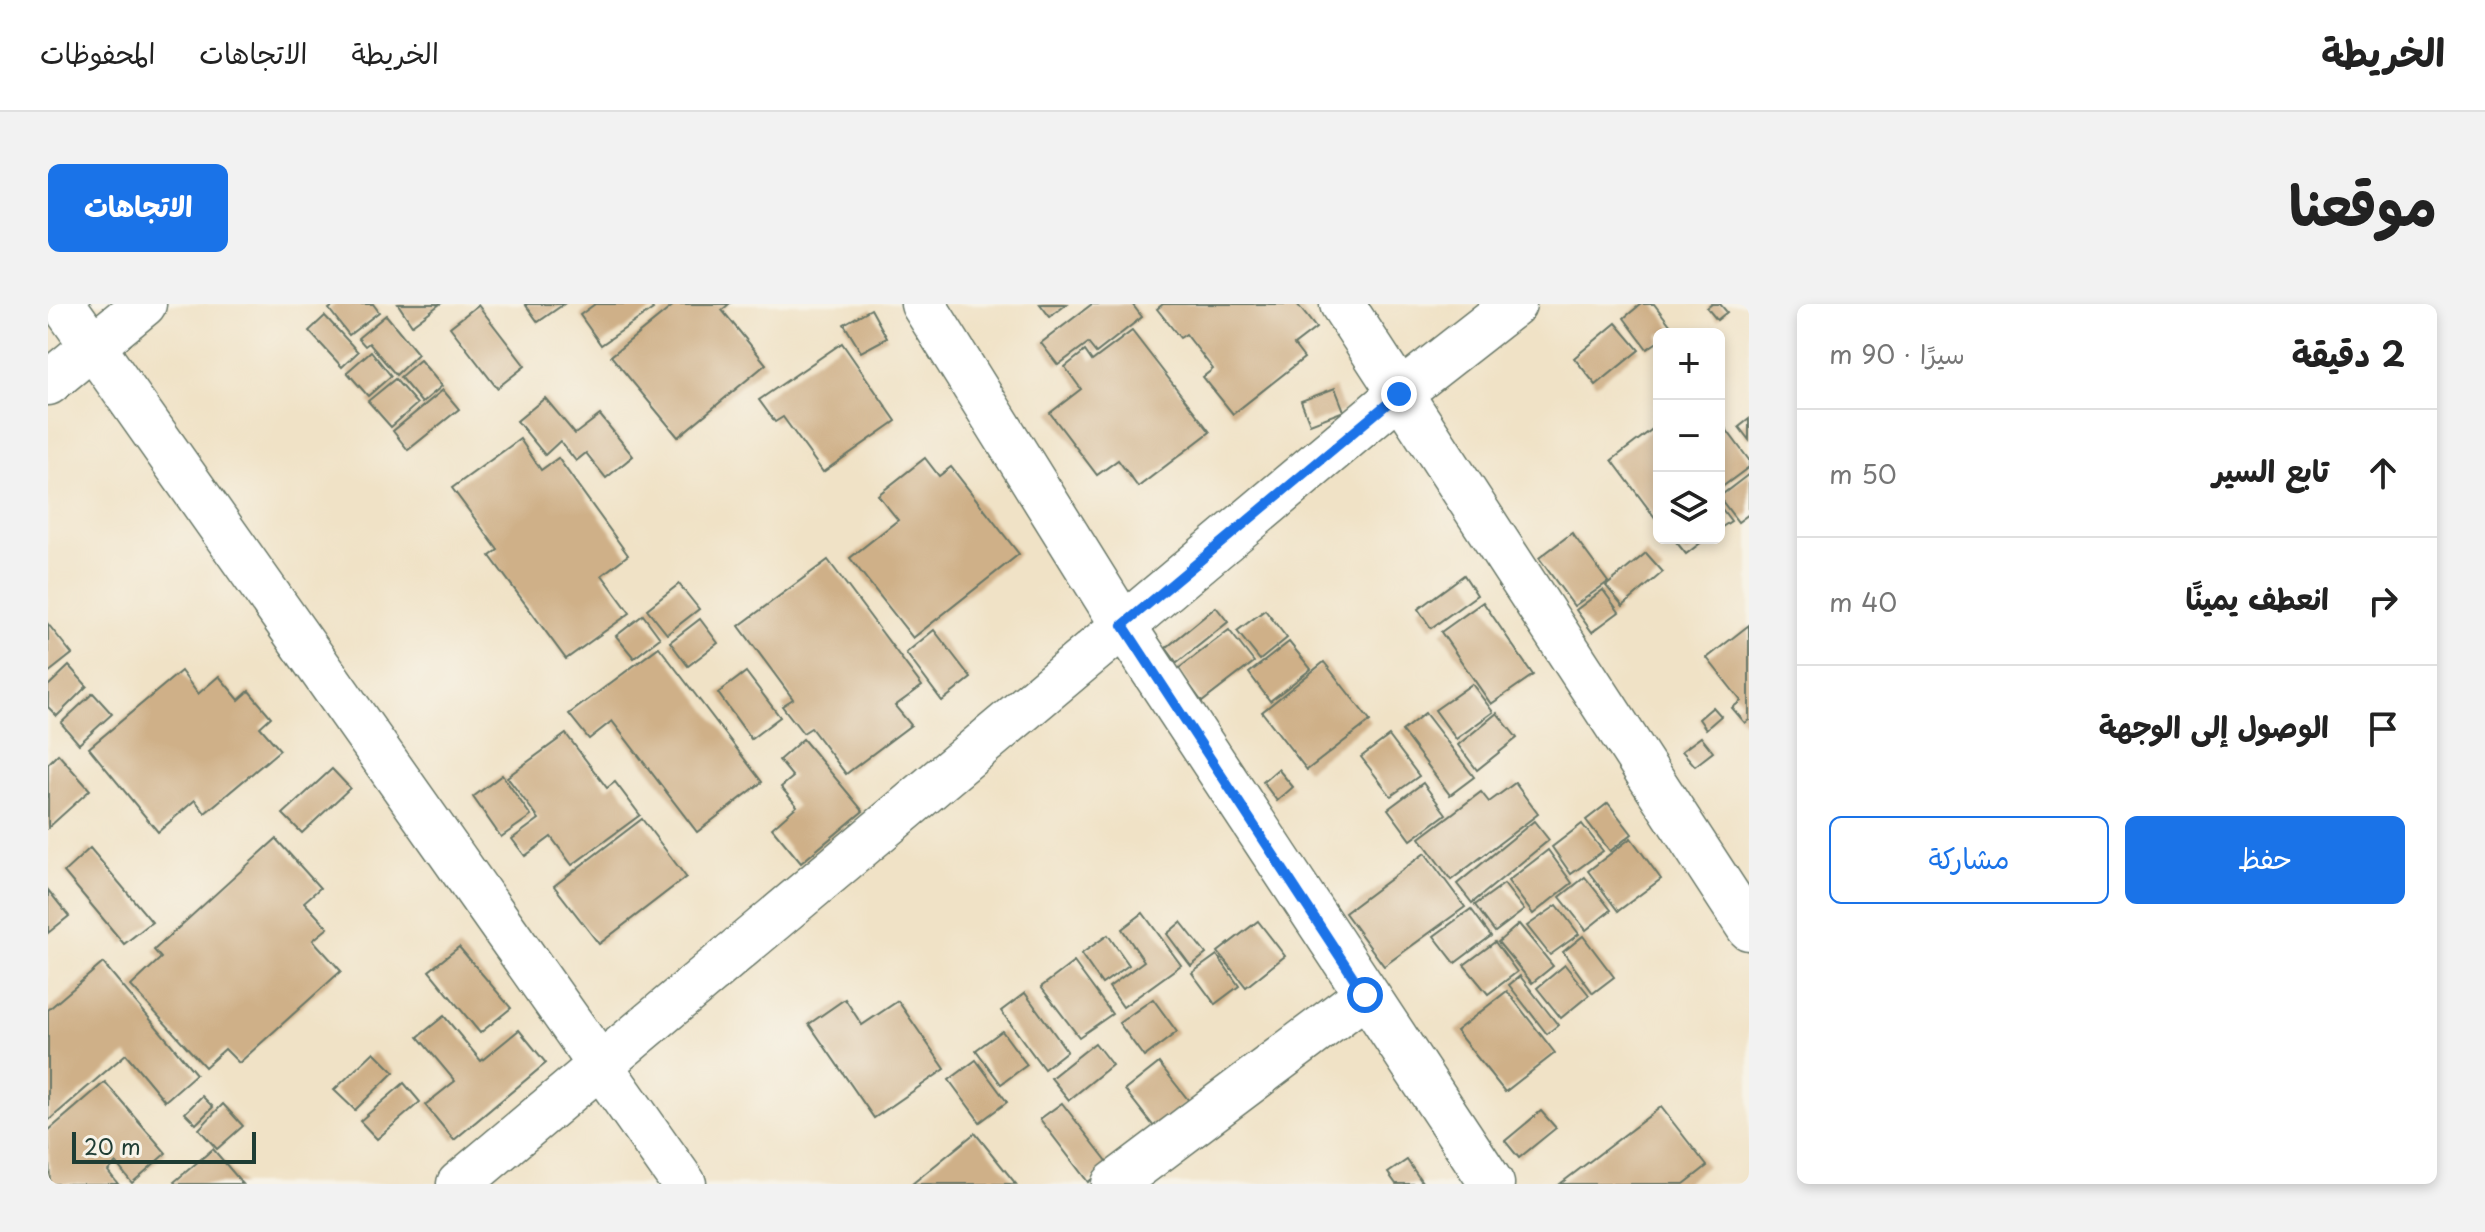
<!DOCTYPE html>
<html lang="ar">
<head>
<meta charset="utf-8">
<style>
	:root { --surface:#fff; --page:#f2f2f2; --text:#222; --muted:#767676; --line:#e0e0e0; --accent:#1a73e8 }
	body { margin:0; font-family:"Playpen Sans","Playpen Sans Arabic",sans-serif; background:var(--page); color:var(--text); direction:rtl }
	.controls { position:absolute; right:24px; top:24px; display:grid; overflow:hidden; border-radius:12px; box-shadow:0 4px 12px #0003 }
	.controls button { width:72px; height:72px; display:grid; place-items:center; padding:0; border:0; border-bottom:2px solid var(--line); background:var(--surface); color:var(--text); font:40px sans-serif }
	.scale { position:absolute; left:24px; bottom:20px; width:184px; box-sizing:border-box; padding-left:8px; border:4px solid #1f3d34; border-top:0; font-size:22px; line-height:28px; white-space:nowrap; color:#1f3d34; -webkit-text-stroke:6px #f7f3e8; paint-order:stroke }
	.stop { position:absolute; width:24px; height:24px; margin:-18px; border:6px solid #1a73e8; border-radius:50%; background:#fff }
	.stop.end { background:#1a73e8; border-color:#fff; box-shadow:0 2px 8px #0008 }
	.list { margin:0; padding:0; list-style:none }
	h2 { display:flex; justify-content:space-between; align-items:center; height:104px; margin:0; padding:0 32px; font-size:34px }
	h2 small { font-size:26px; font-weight:400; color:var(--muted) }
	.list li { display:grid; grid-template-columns:52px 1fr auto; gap:24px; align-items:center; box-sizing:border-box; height:128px; padding:0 32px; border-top:2px solid var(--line) }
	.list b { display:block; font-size:30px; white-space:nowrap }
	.list em { font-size:26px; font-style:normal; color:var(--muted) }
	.actions { display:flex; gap:16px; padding:24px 32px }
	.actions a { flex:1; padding:18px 0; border:2px solid var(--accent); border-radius:12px; text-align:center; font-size:28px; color:var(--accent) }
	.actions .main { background:var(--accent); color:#fff }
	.icon { flex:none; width:44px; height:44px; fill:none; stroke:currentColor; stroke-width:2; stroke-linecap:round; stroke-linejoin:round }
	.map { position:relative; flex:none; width:1701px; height:880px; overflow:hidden; direction:ltr; border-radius:12px }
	header { display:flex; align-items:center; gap:48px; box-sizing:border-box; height:112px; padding:0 40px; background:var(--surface); border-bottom:2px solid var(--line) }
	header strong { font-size:38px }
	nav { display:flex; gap:44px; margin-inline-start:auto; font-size:28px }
	.intro { display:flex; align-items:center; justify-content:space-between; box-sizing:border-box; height:192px; padding:0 48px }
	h1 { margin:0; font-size:56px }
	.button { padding:20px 36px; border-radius:12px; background:var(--accent); color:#fff; font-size:28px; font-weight:700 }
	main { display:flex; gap:48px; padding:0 48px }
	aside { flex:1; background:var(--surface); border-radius:12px; box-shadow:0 4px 12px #0003 }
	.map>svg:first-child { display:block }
	.building { fill:#cfb088 }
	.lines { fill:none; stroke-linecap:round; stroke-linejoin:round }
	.minor-casing { stroke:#687767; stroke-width:47 }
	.minor { stroke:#fff; stroke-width:44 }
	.route { stroke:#1a73e8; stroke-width:10 }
</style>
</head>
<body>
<header>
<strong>الخريطة</strong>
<nav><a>الخريطة</a><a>الاتجاهات</a><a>المحفوظات</a></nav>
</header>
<div class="intro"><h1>موقعنا</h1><a class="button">الاتجاهات</a></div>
<main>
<aside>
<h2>2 دقيقة<small>سيرًا · 90 m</small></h2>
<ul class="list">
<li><svg class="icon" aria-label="ahead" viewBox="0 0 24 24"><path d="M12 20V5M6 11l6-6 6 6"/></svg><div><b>تابع السير</b></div><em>50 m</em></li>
<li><svg class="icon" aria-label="right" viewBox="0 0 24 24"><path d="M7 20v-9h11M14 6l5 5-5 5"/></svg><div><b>انعطف يمينًا</b></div><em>40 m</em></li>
<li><svg class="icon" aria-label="arrive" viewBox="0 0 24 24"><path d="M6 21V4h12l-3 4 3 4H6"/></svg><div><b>الوصول إلى الوجهة</b></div></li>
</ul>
<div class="actions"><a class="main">حفظ</a><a>مشاركة</a></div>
</aside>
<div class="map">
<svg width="1701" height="880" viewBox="0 0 1701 880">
	<rect width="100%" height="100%" fill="#f7f3e8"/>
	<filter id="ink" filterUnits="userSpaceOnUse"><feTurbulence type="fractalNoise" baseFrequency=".0125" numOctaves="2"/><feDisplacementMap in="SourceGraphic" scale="16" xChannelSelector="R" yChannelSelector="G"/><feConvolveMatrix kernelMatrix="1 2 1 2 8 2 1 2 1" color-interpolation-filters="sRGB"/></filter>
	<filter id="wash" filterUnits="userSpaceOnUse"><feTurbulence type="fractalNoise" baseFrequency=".006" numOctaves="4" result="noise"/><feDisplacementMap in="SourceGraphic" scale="32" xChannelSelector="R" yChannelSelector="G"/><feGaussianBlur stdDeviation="1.8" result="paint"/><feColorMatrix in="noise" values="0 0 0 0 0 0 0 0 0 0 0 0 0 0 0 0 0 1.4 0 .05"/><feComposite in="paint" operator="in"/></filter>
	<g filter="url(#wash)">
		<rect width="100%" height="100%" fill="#f0e2c6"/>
		<g id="blocks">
			<g class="building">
				<path d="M288 0H325L331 8 301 31 281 5Z"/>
				<path d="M350 0H392L364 21Z"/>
				<path d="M477 0H516L490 18Z"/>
				<path d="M547 0H601L605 5 553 41 532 11Z"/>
				<path d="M627 0H681L674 6 718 60 630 133 563 52Z"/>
				<path d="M992 0H1019L1002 13Z"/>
				<path d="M1044 0H1084L1094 13 1048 49 1040 39 1010 61 993 39Z"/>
				<path d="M1115 0H1249L1268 24 1246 41 1256 54 1185 110 1155 73 1165 65 1138 30 1132 34 1109 5Z"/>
				<path d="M1593 0H1606L1626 26 1620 30H1611V37L1599 45 1576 14Z"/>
				<path d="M1664 0H1672L1679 8 1669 16 1659 4Z"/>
				<path d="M430 1 477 62 449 84 402 23Z"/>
				<path d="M823 5 839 34 813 48 796 20Z"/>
				<path d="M338 11 370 50 348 71 321 39 317 42 310 34Z"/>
				<path d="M277 12 310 48 294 63 261 27Z"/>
				<path d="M1568 19 1591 46 1548 81 1526 54Z"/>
				<path d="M1084 27 1162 128 1090 183 1070 156 1049 171 1002 109 1033 85 1017 63 1037 47 1044 57Z"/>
				<path d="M794 39 848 117 775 168 735 113 727 118 711 96Z"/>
				<path d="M323 47 343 72 320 92 299 68Z"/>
				<path d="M372 56 394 82 374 99 352 73Z"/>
				<path d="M347 75 369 100 343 123 320 97Z"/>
				<path d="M1287 84 1296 107 1262 120 1253 97Z"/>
				<path d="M395 86 411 105 360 146 345 127Z"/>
				<path d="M497 94 527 130 552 111 585 152 558 174 538 149 528 157 512 137 497 151 469 117Z"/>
				<path d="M1701 115V136L1691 123Z"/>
				<path d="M1611 120V219L1564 156Z"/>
				<path d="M1675 121 1701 156V163L1674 183 1671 178V124Z"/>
				<path d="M472 135 493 166 510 154 580 251 554 271 582 309 518 355 442 252 450 246 404 184Z"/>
				<path d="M877 154 891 172 903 163 971 250 865 334 802 254 850 216 830 191Z"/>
				<path d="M1701 170V210L1690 218 1671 193Z"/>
				<path d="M1671 201 1683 217 1671 225Z"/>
				<path d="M1524 229 1560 278 1526 302 1491 254Z"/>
				<path d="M1625 234H1659L1638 250Z"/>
				<path d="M1598 249 1615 268 1575 302 1558 282Z"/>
				<path d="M780 256 874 382 847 402 863 421 798 470 763 424 755 429 734 402 745 395 691 322Z"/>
				<path d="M1416 271 1429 291 1383 324 1370 305Z"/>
				<path d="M631 280 651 305 619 330 599 305Z"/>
				<path d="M1555 286 1571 308 1544 328 1528 306Z"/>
				<path d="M1435 298 1485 371 1443 400 1393 328Z"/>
				<path d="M1168 303 1180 318 1129 359 1118 344Z"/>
				<path d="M1217 306 1239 334 1212 356 1189 327Z"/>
				<path d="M595 311 612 334 586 354 568 332Z"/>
				<path d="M652 315 670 339 640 362 622 338Z"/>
				<path d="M0 320 24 350 0 369Z"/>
				<path d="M1701 321V416L1697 419 1684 404 1693 397 1659 354Z"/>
				<path d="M886 326 923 374 894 397 858 349Z"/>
				<path d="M1181 326 1206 358 1154 398 1130 365Z"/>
				<path d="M1241 338 1263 365 1222 397 1201 369Z"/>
				<path d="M611 343 714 478 649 528 564 417 541 435 521 410Z"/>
				<path d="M1276 358 1322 417 1259 466 1214 408Z"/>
				<path d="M21 362 39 382 9 412 0 403V382Z"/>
				<path d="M133 367 150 390 171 372 191 396 201 387 223 413 212 423 232 446 157 509 147 496 110 528 41 444Z"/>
				<path d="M698 368 732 413 703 435 670 389Z"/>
				<path d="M1424 380 1445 408 1408 435 1387 406Z"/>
				<path d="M45 389 64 410 31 440 13 419Z"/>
				<path d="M1665 403 1673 412 1658 425 1651 415Z"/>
				<path d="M1377 409 1426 473 1402 491 1354 427Z"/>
				<path d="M1449 409 1469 434 1429 466 1410 441Z"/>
				<path d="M518 430 559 484 567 478 592 511 524 561 503 533 477 552 464 535 491 515 459 473Z"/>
				<path d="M1341 432 1371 472 1343 492 1313 453Z"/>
				<path d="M1653 433 1665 448 1647 462 1634 447Z"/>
				<path d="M755 435 815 507 753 559 724 524 749 502 733 483 745 473 731 456Z"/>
				<path d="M10 450 42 486 0 524V460Z"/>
				<path d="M284 465 302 484 254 529 235 510Z"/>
				<path d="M1230 465 1245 483 1229 497 1215 478Z"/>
				<path d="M454 471 483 512 453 533 425 493Z"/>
				<path d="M1375 479 1398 510 1363 536 1340 505Z"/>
				<path d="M1467 479 1490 510 1403 576 1372 534 1433 488 1441 498Z"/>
				<path d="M1560 499 1584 530 1562 547 1538 516Z"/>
				<path d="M594 515 638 573 551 640 506 582Z"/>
				<path d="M1486 517 1501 536 1424 599 1409 580Z"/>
				<path d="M1534 520 1555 547 1523 570 1504 543Z"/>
				<path d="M1583 534 1613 575 1570 607 1540 567Z"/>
				<path d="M228 535 272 584 256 598 280 624 265 636 293 667 191 759 177 745 157 763 83 682 113 654 106 646Z"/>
				<path d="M42 544 104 618 76 640 16 568Z"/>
				<path d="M1500 546 1524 579 1485 610 1460 577Z"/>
				<path d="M1377 549 1417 603 1336 662 1297 609Z"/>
				<path d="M1537 573 1563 606 1538 626 1512 593Z"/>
				<path d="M1456 580 1476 606 1447 628 1427 601Z"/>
				<path d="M0 586 21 612 0 629Z"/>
				<path d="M1509 601 1531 630 1502 651 1479 622Z"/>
				<path d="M1423 605 1443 632 1407 659 1386 632Z"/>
				<path d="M1095 609 1133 661 1075 703 1061 683 1096 657 1074 625Z"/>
				<path d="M1210 617 1237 652 1198 683 1170 648Z"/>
				<path d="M1133 618 1158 650 1143 662 1119 630Z"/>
				<path d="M1471 620 1505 662 1484 679 1450 638Z"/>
				<path d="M1060 631 1081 661 1054 680 1033 650Z"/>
				<path d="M1535 632 1566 673 1545 689 1515 648Z"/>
				<path d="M1447 638 1469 668 1440 690 1416 661Z"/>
				<path d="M411 643 463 704 432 729 381 667Z"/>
				<path d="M1169 651 1191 682 1167 700 1144 669Z"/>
				<path d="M1026 658 1064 710 1031 733 993 683Z"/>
				<path d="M55 659 148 770 117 797 78 750 0 817V706Z"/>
				<path d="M1517 661 1541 691 1513 714 1489 684Z"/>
				<path d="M1472 672 1510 721 1499 730 1461 681Z"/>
				<path d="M1459 687 1507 749 1457 788 1408 727Z"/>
				<path d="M977 689 1019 747 996 765 953 707Z"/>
				<path d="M797 695 814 721 850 697 897 765 826 814 761 720Z"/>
				<path d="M1105 695 1129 728 1096 753 1071 719Z"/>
				<path d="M396 712 433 757 471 726 498 759 406 836 377 801 407 777 370 733Z"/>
				<path d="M954 727 979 761 953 780 928 746Z"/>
				<path d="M1047 739 1064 761 1021 796 1003 774Z"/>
				<path d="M326 748 346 768 307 806 286 786Z"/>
				<path d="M928 756 959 798 932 818 901 776Z"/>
				<path d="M1111 759 1141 797 1107 824 1077 786Z"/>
				<path d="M57 778 118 849 84 879 68 859 60 867 70 880H2L0 827Z"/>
				<path d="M356 779 372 798 329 835 312 817Z"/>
				<path d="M154 792 165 803 148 820 137 809Z"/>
				<path d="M1014 799 1062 861 1040 878 992 815Z"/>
				<path d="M175 800 195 822 169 845 151 825Z"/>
				<path d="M1613 803 1659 862 1636 880H1512Z"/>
				<path d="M1493 807 1508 824 1471 854 1457 837Z"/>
				<path d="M927 829 968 880H864Z"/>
				<path d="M165 845 195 880H128L126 878Z"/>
				<path d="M1359 856 1374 878 1371 880H1348L1340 869Z"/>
			</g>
		</g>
	</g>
	<g filter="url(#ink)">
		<use href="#blocks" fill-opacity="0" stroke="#687767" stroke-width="2"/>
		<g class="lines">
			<defs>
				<g id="minor">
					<path d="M15 0 636 880"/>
					<path d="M875 0 1075 321 1444 880"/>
					<path d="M1294 0 1701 624"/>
					<path d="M0 79 96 0"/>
					<path d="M411 880 1351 90 1466 0"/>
					<path d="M1066 880 1317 691"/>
				</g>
			</defs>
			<use href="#minor" class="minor-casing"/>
			<use href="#minor" class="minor"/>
		</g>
	</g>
	<g class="lines" filter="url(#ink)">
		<path class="route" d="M1317 691 1075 321 1351 90"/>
	</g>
</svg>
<div class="controls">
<button>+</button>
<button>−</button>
<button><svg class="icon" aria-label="layers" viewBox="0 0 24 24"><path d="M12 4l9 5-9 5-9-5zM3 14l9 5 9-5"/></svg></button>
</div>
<div class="scale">20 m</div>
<div class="stop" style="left:1317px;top:691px"></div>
<div class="stop end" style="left:1351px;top:90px"></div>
</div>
</main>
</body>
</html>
